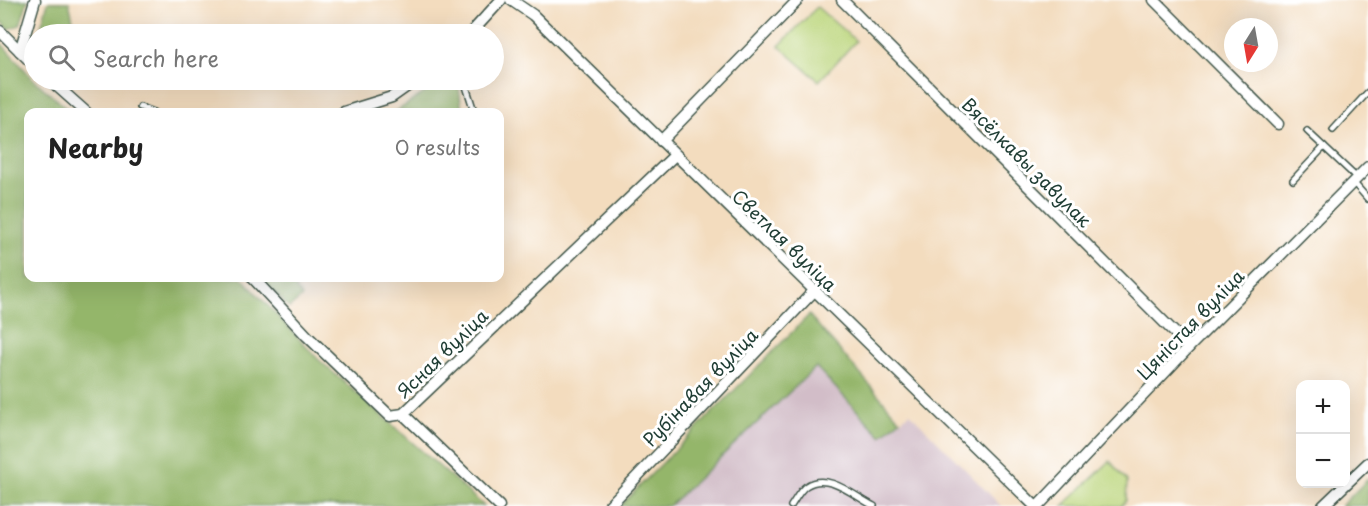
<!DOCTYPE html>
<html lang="en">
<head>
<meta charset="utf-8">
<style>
	:root { --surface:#fff; --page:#f2f2f2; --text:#222; --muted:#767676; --line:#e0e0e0 }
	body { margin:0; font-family:"Playpen Sans",sans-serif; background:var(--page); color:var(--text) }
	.controls { position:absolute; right:18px; bottom:18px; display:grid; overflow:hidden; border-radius:12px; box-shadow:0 6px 24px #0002 }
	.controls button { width:54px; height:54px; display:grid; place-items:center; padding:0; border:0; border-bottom:2px solid var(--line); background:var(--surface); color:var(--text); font:30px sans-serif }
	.compass { position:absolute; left:1224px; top:18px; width:54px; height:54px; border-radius:50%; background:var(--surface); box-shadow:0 6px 24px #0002; rotate:191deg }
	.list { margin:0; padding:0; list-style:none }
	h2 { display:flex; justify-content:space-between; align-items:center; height:78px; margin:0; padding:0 24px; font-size:26px }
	h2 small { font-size:20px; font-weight:400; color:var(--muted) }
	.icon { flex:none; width:33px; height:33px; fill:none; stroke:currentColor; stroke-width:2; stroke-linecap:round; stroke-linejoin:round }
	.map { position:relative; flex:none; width:1368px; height:506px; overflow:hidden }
	.search { position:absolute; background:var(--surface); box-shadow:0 6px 24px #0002; left:24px; top:24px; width:480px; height:66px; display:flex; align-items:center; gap:15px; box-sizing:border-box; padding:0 21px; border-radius:33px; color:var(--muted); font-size:22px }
	.panel { position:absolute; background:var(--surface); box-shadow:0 6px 24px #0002; left:24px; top:108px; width:480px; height:174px; border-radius:12px }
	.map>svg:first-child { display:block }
	.industrial { fill:#d2bdc8 }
	.green { fill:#bbd57b; stroke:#6d8958; stroke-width:1.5 }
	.forest { fill:#94b66b; stroke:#5a7a50; stroke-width:1.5 }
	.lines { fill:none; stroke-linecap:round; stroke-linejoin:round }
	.service-casing { stroke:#3f5549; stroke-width:8 }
	.minor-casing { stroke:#3f5549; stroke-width:13 }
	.service { stroke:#fff; stroke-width:5 }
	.minor { stroke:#fff; stroke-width:10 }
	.labels { text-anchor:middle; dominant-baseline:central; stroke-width:6; stroke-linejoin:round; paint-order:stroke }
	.street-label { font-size:18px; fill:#1f3d34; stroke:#fff }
</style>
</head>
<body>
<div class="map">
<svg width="1368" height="506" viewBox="0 0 1368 506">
	<rect width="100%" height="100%" fill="#fff"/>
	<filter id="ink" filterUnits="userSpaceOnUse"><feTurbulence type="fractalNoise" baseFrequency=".0167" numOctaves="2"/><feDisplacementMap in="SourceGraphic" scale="12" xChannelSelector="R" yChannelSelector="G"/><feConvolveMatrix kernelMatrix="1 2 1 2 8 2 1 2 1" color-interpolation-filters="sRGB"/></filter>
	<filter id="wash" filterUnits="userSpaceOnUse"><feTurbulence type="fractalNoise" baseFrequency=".008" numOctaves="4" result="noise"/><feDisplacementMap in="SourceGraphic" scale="24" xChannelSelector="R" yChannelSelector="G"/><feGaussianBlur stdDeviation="1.35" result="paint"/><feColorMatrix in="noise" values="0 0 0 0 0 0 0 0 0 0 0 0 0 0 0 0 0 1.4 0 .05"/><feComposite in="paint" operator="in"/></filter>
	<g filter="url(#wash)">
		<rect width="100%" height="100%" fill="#f3dcbe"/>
		<path class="industrial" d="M816 366 881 436 910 413 1001 506H669Z"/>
		<g class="green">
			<path d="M817 7 856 41 819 81 779 46Z"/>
			<path d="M1110 461 1127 481 1126 501 1121 506H1063Z"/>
		</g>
		<g class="forest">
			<path d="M0 0H28L20 25 8 29 0 20Z"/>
			<path d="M48 2H69L76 34H39Z"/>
			<path d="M0 42 34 80 71 112H28V278H242L318 359 484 506H0Z"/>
			<path d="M444 80H458L462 112H395Z"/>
			<path d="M262 278H288L302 297 289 308Z"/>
			<path d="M809 315 900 420 881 436 816 367 669 506H620Z"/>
			<path d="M1368 479V506H1341Z"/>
		</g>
	</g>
	<g filter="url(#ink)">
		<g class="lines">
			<defs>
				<g id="service">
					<path d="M464 80 474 111"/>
					<path d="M140 107 153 112"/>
					<path d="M1333 130 1368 92"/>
					<path d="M1307 131 1357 178"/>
					<path d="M1293 180 1324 147"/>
					<path d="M1353 182 1368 199"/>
					<path d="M791 506C795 500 800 490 806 486 828 471 855 497 874 506"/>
				</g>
				<g id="minor">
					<path d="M511 0 533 15 1035 506"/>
					<path d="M842 0 1189 347"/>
					<path d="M1154 0 1278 124"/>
					<path d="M0 31 34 65"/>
					<path d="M470 34 501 0"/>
					<path d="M20 51 35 0"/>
					<path d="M50 80 86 112"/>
					<path d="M344 112 392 97 416 80"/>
					<path d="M661 141 798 0"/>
					<path d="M253 278 307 336 390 416 403 414 675 155"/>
					<path d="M403 414 499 506"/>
					<path d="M609 506 814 291"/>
					<path d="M1038 506 1189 347 1368 167"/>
					<path d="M1323 506 1368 463"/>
				</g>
			</defs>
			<use href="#service" class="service-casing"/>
			<use href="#minor" class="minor-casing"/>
			<use href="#service" class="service"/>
			<use href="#minor" class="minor"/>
		</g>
	</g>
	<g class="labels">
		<g class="street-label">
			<text transform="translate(1027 162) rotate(45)">Вясёлкавы завулак</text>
			<text transform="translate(785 240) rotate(44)">Светлая вуліца</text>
			<text transform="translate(1190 324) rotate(-46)">Цяністая вуліца</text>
			<text transform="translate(442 353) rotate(-44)">Ясная вуліца</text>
			<text transform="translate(700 387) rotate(-46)">Рубінавая вуліца</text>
		</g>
	</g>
</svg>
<div class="controls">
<button>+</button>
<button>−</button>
</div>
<svg class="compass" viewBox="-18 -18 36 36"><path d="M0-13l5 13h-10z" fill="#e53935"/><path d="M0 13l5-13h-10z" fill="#767676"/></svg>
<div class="search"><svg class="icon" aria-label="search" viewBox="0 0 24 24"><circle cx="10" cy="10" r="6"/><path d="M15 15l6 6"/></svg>Search here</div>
<section class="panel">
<h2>Nearby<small>0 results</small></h2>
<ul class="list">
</ul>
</section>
</div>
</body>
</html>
